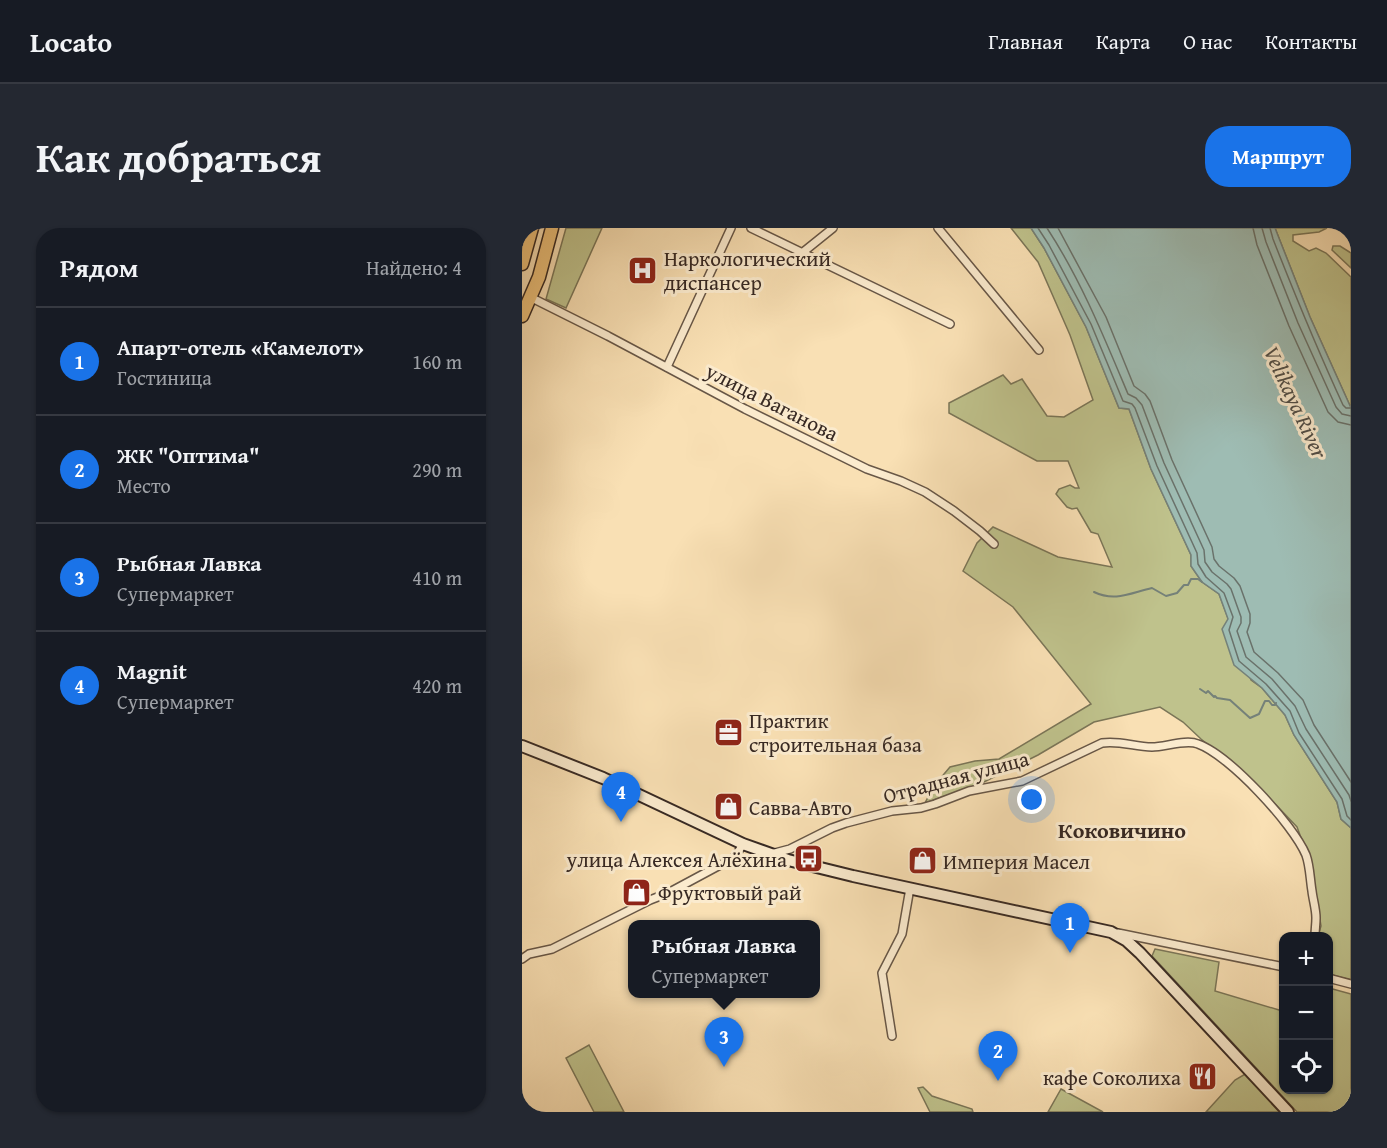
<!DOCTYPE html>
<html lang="ru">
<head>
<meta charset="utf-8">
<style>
	:root { --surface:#171b24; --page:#242831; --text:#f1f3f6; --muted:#9ea1a6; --line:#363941; --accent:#1a73e8 }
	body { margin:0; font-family:"Gentium Book Plus",serif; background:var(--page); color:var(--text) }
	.controls { position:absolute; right:18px; bottom:18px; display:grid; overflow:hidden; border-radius:12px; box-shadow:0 2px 4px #0004 }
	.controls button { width:54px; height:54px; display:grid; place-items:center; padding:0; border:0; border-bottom:2px solid var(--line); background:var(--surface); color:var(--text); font:30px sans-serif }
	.you { position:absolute; left:510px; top:572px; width:21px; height:21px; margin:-15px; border:4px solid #fff; border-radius:50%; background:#1a73e8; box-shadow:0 0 0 9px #1a73e833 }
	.badge { display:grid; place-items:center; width:39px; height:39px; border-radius:50%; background:var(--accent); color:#fff; font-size:20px; font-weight:700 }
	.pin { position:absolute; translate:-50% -50px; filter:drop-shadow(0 2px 3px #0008) }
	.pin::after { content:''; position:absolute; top:32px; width:21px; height:18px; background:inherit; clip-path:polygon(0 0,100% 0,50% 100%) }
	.popup { position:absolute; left:106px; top:692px; width:192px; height:78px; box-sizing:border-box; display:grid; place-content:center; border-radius:12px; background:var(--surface); filter:drop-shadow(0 2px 4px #0005); font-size:20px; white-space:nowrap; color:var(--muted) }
	.popup b { font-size:22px; color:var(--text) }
	.popup::after { content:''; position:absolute; left:50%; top:100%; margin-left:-12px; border:12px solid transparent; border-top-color:var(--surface) }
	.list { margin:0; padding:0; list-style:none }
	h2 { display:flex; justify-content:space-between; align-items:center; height:78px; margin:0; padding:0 24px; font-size:26px }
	h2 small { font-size:20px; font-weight:400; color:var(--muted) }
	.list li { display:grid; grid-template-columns:39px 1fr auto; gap:18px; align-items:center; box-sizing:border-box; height:108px; padding:0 24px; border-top:2px solid var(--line) }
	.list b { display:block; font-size:22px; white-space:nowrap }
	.list p { margin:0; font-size:20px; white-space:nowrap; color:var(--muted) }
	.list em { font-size:20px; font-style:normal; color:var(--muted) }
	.icon { flex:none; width:33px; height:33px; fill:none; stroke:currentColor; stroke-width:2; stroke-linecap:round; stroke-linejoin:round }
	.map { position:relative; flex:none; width:829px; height:884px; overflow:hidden; border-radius:24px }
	header { display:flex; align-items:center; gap:36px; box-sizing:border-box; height:84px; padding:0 30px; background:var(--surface); border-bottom:2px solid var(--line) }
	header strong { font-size:28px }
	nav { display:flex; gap:33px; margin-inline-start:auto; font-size:21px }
	.intro { display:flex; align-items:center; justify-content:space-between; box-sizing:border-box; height:144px; padding:0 36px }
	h1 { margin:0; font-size:42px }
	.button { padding:15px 27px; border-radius:24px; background:var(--accent); color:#fff; font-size:21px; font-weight:700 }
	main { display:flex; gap:36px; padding:0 36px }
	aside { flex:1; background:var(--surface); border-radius:24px; box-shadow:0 2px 4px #0004 }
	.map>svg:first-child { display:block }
	.green { fill:#bfc28c; stroke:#7b7658; stroke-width:1.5 }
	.water { fill:#9ebcb3; stroke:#758179; stroke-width:1.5 }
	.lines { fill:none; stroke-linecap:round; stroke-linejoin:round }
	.shore { stroke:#6a726b; stroke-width:1.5 }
	.stream { stroke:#758179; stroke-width:2 }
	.street-casing { stroke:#685747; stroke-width:10 }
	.secondary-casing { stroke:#372923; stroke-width:14 }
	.highway-casing { stroke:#372923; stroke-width:15 }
	.street { stroke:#fbebce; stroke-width:7 }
	.secondary { stroke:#fbebce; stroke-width:10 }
	.highway { stroke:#ecc07a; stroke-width:12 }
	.labels { text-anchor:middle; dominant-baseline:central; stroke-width:6; stroke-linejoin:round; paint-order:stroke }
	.poi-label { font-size:21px; fill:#372923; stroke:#fbebce; text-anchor:start }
	.street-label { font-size:21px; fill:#372923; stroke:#fbebce }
	.water-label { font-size:22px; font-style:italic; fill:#514e47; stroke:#fbebce }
	.neighbourhood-label { font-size:22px; font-weight:bold; fill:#372923; stroke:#fbebce }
</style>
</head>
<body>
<header>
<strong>Locato</strong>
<nav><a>Главная</a><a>Карта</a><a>О нас</a><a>Контакты</a></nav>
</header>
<div class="intro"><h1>Как добраться</h1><a class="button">Маршрут</a></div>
<main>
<aside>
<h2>Рядом<small>Найдено: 4</small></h2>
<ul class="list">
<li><span class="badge">1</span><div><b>Апарт-отель «Камелот»</b><p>Гостиница</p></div><em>160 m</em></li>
<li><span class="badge">2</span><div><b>ЖК &quot;Оптима&quot;</b><p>Место</p></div><em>290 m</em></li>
<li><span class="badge">3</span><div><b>Рыбная Лавка</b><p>Супермаркет</p></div><em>410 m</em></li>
<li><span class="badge">4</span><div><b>Magnit</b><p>Супермаркет</p></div><em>420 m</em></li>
</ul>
</aside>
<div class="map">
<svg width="829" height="884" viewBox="0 0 829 884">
	<rect width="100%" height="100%" fill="#f9e0b4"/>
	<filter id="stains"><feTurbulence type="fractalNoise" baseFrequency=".00333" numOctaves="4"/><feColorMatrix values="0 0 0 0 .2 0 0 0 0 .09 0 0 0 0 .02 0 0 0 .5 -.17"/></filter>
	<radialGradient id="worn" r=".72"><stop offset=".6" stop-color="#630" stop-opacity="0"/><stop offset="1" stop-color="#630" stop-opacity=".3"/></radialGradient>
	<g class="green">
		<path d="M44 0H80L44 80 24 71Z"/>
		<path d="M489 0H509L522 20 564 99 597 180 607 181 629 241 669 327V338L680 354 697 366 729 452 740 460 763 487 772 507 815 574 819 591 829 600V752L807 746 806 708H796L799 698 789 637 775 599 735 557 679 511 661 494 638 479 572 494 516 527 458 556 403 575 412 558 428 539 453 533 477 531 569 476 491 379 441 343 455 315 471 299 536 329 590 339 576 306 569 304 555 280 550 281 545 279 534 266 537 261 548 257 553 260H557L546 233H515L427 185V175L481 147 489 156 500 151 525 188 542 189 571 172 548 107 516 34Z"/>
		<path d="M753 0H805L797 4 771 7V13L787 23 794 20 804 25 829 49V180L788 89Z"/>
		<path d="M811 18H818L829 25V40L810 22Z"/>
		<path d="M633 721 697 734 693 763 757 782H761L762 862H806L807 760 829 766V884H775L630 728Z"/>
		<path d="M67 817 102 884H72L44 830Z"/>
		<path d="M725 845 760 884H684L713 852Z"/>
		<path d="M401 859 410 868 450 881 451 884H408L396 860Z"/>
		<path d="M539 861 581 884H526Z"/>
	</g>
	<path class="water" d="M509 0H753L788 89 829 180V600L819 591 815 574 772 507 763 487 740 460 712 437 700 401 706 391 697 366 680 354 669 338V327L629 241 607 181 597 180 564 99 522 20Z"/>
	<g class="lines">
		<g class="shore">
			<path d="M516 0 527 17 569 96 601 173 610 176 613 180 635 238 675 325 676 336 684 349 702 365 711 389 707 402 717 433 744 456 768 483 777 505 820 571 825 588 829 592"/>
			<path d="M525 0C559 52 582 109 606 166L614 170 620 177 642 235 682 322 683 334 690 344 705 356 709 361 719 389V395L715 403 724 429 750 451 773 478 784 501 827 567 829 573"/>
			<path d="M536 0 584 89 612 158 623 166 628 173 650 232 690 319 692 331 697 338 712 350 718 358 728 386V395L725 404 732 424 756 445 781 472 792 497 829 554"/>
			<path d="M731 0 735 17 767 98 806 184 816 194 829 197"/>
			<path d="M740 0 744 14 776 95 814 179 820 186 829 188"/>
			<path d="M748 0 751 11C773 67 796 123 821 177L824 180H829"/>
		</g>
		<g class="stream">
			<path d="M572 364C593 374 608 365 630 360L644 368 655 365 662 357H666L669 351H676L680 354"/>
			<path d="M678 461 684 465 686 463 692 469 693 468 695 470 708 472 728 490 737 486 743 473H747L750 477H753L754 475"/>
		</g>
		<defs>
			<g id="street">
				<path d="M229 0 428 96"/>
				<path d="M416 0 517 122"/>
				<path d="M280 25 311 0"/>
				<path d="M8 69 86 108 223 181 345 241 379 253 403 264 432 283 458 303 472 316"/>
				<path d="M145 139 209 0"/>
				<path d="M249 626 268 621 310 600 324 595 370 583 399 580 413 576 447 563 500 553 580 515C597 512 613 519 630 519 643 519 664 511 676 516 707 527 771 596 784 627 788 638 788 651 790 663 791 672 794 681 794 690 794 696 793 702 793 708"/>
				<path d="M596 705 762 739"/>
				<path d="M0 731 7 726 30 721 128 672 146 665 213 629 221 616"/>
				<path d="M806 750 829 756"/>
				<path d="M370 808 360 745 380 706 388 660"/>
			</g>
			<path id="secondary" d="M0 518 81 550 221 616 266 632 331 648 589 704 605 713 618 725 766 884"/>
			<g id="highway">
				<path d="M0 36 10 0"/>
				<path d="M0 88 17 49 30 0"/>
			</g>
		</defs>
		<use href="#street" class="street-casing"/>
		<use href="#secondary" class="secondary-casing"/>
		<use href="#highway" class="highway-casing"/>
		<use href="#street" class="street"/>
		<use href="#secondary" class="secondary"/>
		<use href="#highway" class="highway"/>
	</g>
	<defs>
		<symbol id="hospital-square" viewBox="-11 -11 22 22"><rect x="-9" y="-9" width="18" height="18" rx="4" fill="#8f2418" stroke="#fbebce"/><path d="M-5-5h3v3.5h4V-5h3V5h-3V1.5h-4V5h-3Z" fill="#fff"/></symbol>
		<symbol id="office-square" viewBox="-11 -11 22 22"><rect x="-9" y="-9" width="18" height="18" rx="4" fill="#8f2418" stroke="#fbebce"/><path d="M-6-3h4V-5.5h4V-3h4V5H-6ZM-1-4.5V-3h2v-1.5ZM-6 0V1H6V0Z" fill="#fff"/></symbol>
		<symbol id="shop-square" viewBox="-11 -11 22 22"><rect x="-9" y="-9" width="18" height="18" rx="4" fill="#8f2418" stroke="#fbebce"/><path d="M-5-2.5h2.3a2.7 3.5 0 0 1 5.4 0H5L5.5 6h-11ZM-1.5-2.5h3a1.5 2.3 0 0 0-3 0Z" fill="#fff"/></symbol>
		<symbol id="bus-square" viewBox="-11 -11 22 22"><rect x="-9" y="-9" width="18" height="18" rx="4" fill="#8f2418" stroke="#fbebce"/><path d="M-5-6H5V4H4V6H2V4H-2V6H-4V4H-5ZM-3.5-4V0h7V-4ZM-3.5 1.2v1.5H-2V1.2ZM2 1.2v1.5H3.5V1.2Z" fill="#fff"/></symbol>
		<symbol id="restaurant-square" viewBox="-11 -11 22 22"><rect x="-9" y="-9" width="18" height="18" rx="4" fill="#8f2418" stroke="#fbebce"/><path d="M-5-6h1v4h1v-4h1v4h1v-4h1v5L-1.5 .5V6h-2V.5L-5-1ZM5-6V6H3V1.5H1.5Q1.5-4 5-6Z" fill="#fff"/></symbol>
	</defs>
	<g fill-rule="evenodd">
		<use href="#hospital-square" x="104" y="26" width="33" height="33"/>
		<use href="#office-square" x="190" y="488" width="33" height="33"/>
		<use href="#shop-square" x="190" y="562" width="33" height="33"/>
		<use href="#bus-square" x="270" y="614" width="33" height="33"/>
		<use href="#shop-square" x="384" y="616" width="33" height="33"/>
		<use href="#shop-square" x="98" y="648" width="33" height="33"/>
		<use href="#restaurant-square" x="664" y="832" width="33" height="33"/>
	</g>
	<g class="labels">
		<g class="poi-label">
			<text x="142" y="30">Наркологический<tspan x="142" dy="24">диспансер</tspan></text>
			<text x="227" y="492">Практик<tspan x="227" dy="24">строительная база</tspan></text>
			<text x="227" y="579">Савва-Авто</text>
			<text x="265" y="631" text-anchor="end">улица Алексея Алёхина</text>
			<text x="421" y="633">Империя Масел</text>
			<text x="136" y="664">Фруктовый рай</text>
			<text x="659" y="849" text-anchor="end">кафе Соколиха</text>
		</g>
		<g class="street-label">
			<text transform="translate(250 174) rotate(27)">улица Ваганова</text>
			<text transform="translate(434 549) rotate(-15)">Отрадная улица</text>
		</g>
		<g class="water-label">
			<text transform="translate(774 174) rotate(65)">Velikaya River</text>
		</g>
		<g class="neighbourhood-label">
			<text x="600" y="602">Коковичино</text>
		</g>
	</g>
	<rect width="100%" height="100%" filter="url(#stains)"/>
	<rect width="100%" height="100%" fill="url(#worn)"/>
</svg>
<div class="controls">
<button>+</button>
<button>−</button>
<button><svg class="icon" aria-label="locate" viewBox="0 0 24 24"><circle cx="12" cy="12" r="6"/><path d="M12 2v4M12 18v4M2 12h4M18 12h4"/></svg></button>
</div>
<div class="you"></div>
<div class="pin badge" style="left:548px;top:725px">1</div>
<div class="pin badge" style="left:476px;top:853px">2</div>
<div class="pin badge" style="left:202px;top:839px">3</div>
<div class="popup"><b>Рыбная Лавка</b>Супермаркет</div>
<div class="pin badge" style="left:99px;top:594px">4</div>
</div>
</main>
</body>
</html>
